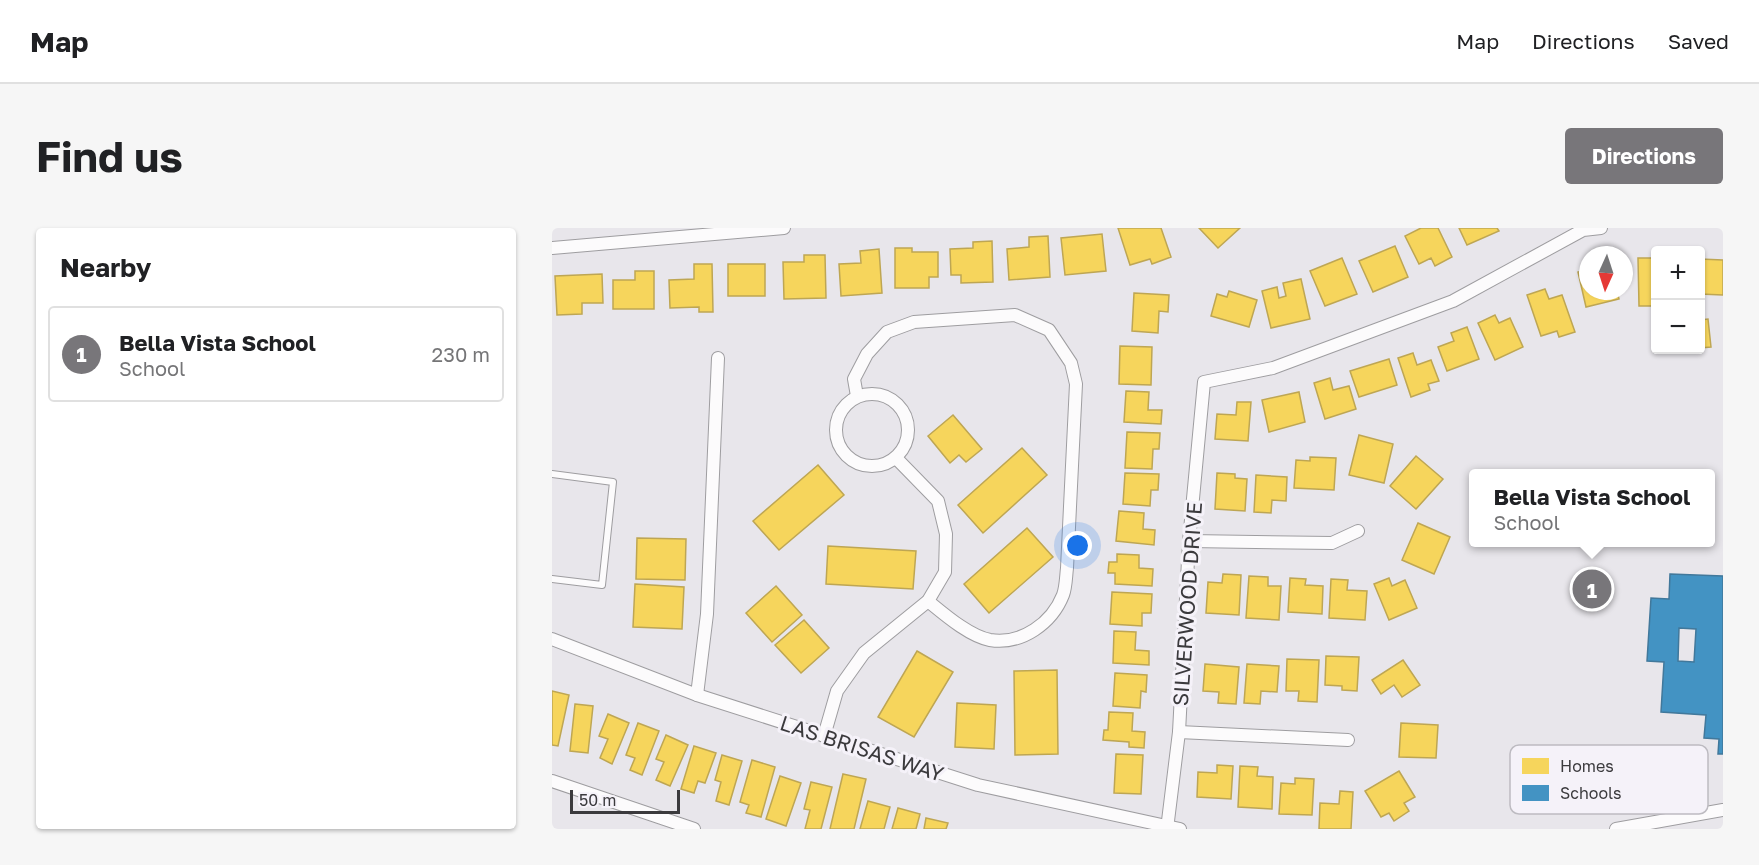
<!DOCTYPE html>
<html lang="en">
<head>
<meta charset="utf-8">
<style>
	:root { --surface:#fff; --page:#f6f6f6; --text:#202124; --muted:#757577; --line:#e0e0e0; --accent:#78767a }
	body { margin:0; font-family:"Golos Text",sans-serif; background:var(--page); color:var(--text) }
	.controls { position:absolute; right:18px; top:18px; display:grid; overflow:hidden; border-radius:6px; box-shadow:0 2px 4px #0004 }
	.controls button { width:54px; height:54px; display:grid; place-items:center; padding:0; border:0; border-bottom:2px solid var(--line); background:var(--surface); color:var(--text); font:30px sans-serif }
	.compass { position:absolute; left:1027px; top:18px; width:54px; height:54px; border-radius:50%; background:var(--surface); box-shadow:0 2px 4px #0004; rotate:183deg }
	.scale { position:absolute; left:18px; bottom:15px; width:110px; box-sizing:border-box; padding-left:6px; border:3px solid #3b3a3d; border-top:0; font-size:16px; line-height:21px; white-space:nowrap; color:#3b3a3d; -webkit-text-stroke:4px #f5f2f9; paint-order:stroke }
	.you { position:absolute; left:526px; top:318px; width:21px; height:21px; margin:-15px; border:4px solid #fff; border-radius:50%; background:#1a73e8; box-shadow:0 0 0 9px #1a73e833 }
	.badge { display:grid; place-items:center; width:39px; height:39px; border-radius:50%; background:var(--accent); color:#fff; font-size:20px; font-weight:700 }
	.pin { position:absolute; translate:-50% -50%; border:3px solid #fff; box-shadow:0 2px 6px #0006 }
	.popup { position:absolute; left:917px; top:241px; width:246px; height:78px; box-sizing:border-box; display:grid; place-content:center; border-radius:6px; background:var(--surface); filter:drop-shadow(0 2px 4px #0005); font-size:20px; white-space:nowrap; color:var(--muted) }
	.popup b { font-size:22px; color:var(--text) }
	.popup::after { content:''; position:absolute; left:50%; top:100%; margin-left:-12px; border:12px solid transparent; border-top-color:var(--surface) }
	.list { margin:0; padding:0; list-style:none }
	h2 { display:flex; justify-content:space-between; align-items:center; height:78px; margin:0; padding:0 24px; font-size:26px }
	h2 small { font-size:20px; font-weight:400; color:var(--muted) }
	.list li { display:grid; grid-template-columns:39px 1fr auto; gap:18px; align-items:center; box-sizing:border-box; height:96px; margin:0 12px 12px; padding:0 12px; border:2px solid var(--line); border-radius:6px }
	.list b { display:block; font-size:22px; white-space:nowrap }
	.list p { margin:0; font-size:20px; white-space:nowrap; color:var(--muted) }
	.list em { font-size:20px; font-style:normal; color:var(--muted) }
	.map { position:relative; flex:none; width:1171px; height:601px; overflow:hidden; border-radius:6px }
	header { display:flex; align-items:center; gap:36px; box-sizing:border-box; height:84px; padding:0 30px; background:var(--surface); border-bottom:2px solid var(--line) }
	header strong { font-size:28px }
	nav { display:flex; gap:33px; margin-inline-start:auto; font-size:21px }
	.intro { display:flex; align-items:center; justify-content:space-between; box-sizing:border-box; height:144px; padding:0 36px }
	h1 { margin:0; font-size:42px }
	.button { padding:15px 27px; border-radius:6px; background:var(--accent); color:#fff; font-size:21px; font-weight:700 }
	main { display:flex; gap:36px; padding:0 36px }
	aside { flex:1; background:var(--surface); border-radius:6px; box-shadow:0 2px 4px #0004 }
	.map>svg:first-child { display:block }
	.homes { fill:#f6d55c; stroke:#bea653; stroke-width:1.5 }
	.schools { fill:#4393c3; stroke:#41789b; stroke-width:1.5; fill-rule:evenodd }
	.lines { fill:none; stroke-linecap:round; stroke-linejoin:round }
	.lane-casing { stroke:#9e9da0; stroke-width:8 }
	.street-casing { stroke:#9e9da0; stroke-width:14 }
	.lane { stroke:#fcfbfc; stroke-width:6 }
	.street { stroke:#fcfbfc; stroke-width:12 }
	.labels { text-anchor:middle; dominant-baseline:central; stroke-width:6; stroke-linejoin:round; paint-order:stroke }
	.street-label { font-size:21px; fill:#3b3a3d; stroke:#f5f2f9 }
	.key { fill:#f5f2f9; stroke:#bdbbc1; stroke-width:1.5 }
	.key-label { font-size:16px; fill:#3b3a3d }
</style>
</head>
<body>
<header>
<strong>Map</strong>
<nav><a>Map</a><a>Directions</a><a>Saved</a></nav>
</header>
<div class="intro"><h1>Find us</h1><a class="button">Directions</a></div>
<main>
<aside>
<h2>Nearby<small></small></h2>
<ul class="list">
<li><span class="badge">1</span><div><b>Bella Vista School</b><p>School</p></div><em>230 m</em></li>
</ul>
</aside>
<div class="map">
<svg width="1171" height="601" viewBox="0 0 1171 601">
	<rect width="100%" height="100%" fill="#e8e6eb"/>
	<g class="homes">
		<path d="M566 0H609L619 29 600 36 598 31 578 37Z"/>
		<path d="M647 0H688L666 20Z"/>
		<path d="M869 0H886L900 29 883 38 879 30 867 36 853 8Z"/>
		<path d="M907 0H945L947 3 915 17Z"/>
		<path d="M550 6 554 43 513 47 509 10Z"/>
		<path d="M496 8 498 49 457 52 455 21 477 19V9Z"/>
		<path d="M440 13 441 54 409 55V47H399L398 21 421 20V14Z"/>
		<path d="M843 18 856 49 821 64 807 33Z"/>
		<path d="M343 20H360V24H386V49H377V60H343Z"/>
		<path d="M327 21 330 65 289 68 287 36 309 35 308 23Z"/>
		<path d="M252 27H273L274 70 232 71 231 34H252Z"/>
		<path d="M790 30 805 66 773 78 758 43Z"/>
		<path d="M1086 30H1104V78H1087Z"/>
		<path d="M1148 31 1171 32V67L1148 66Z"/>
		<path d="M142 36H160L161 84H147V79L118 80 117 52 142 51Z"/>
		<rect x="176" y="36" width="37" height="32"/>
		<path d="M1036 42V63H1065L1067 71 1034 79 1026 44Z"/>
		<path d="M83 43H102V81H61V52H83Z"/>
		<path d="M50 46 51 75H30V86L5 87 3 48Z"/>
		<path d="M749 51 758 91 719 100 710 63 725 59 727 70 734 68 731 55Z"/>
		<path d="M993 61 997 71 1010 67 1023 104 1007 109 1005 103 989 108 975 67Z"/>
		<path d="M677 63 705 72 697 99 659 88 665 66 675 69Z"/>
		<path d="M582 65 617 67 616 84 607 83 606 105 580 103Z"/>
		<path d="M943 87 947 95 958 90 971 119 943 132 926 95Z"/>
		<path d="M1156 91 1159 119 1148 120V92Z"/>
		<path d="M915 99 927 131 895 143 886 119 902 113 899 105Z"/>
		<path d="M568 118 600 119 599 157 567 156Z"/>
		<path d="M861 125 865 137 879 132 887 153 876 156 878 162 859 169 846 130Z"/>
		<path d="M837 131 845 157 807 169 798 143Z"/>
		<path d="M778 150 781 162 797 158 804 181 773 191 762 155Z"/>
		<path d="M574 163 597 164 596 182H610L609 196 572 194Z"/>
		<path d="M747 164 753 194 717 204 710 172Z"/>
		<path d="M685 174H699L696 213 663 211 665 186 684 187Z"/>
		<path d="M401 187 430 221 414 234 407 227 398 235 376 208Z"/>
		<path d="M575 204 608 205 607 221H601L600 241 573 240Z"/>
		<path d="M807 207 841 216 832 255 797 247Z"/>
		<path d="M470 220 495 247 431 305 406 277Z"/>
		<path d="M864 228 891 251 864 281 838 258Z"/>
		<path d="M758 229 784 230 782 262 742 260 744 232 758 233Z"/>
		<path d="M266 237 292 267 227 322 201 293Z"/>
		<path d="M573 245 607 246 606 262H599L598 278 571 276Z"/>
		<path d="M665 245 683 246V250L695 251 693 283 663 281Z"/>
		<path d="M704 247 735 249 734 273 720 272 719 285 702 284Z"/>
		<path d="M567 283 592 285 591 301 603 302 602 317 564 313Z"/>
		<path d="M866 295 898 309 882 346 850 332Z"/>
		<path d="M475 300 501 329 437 385 412 356Z"/>
		<path d="M85 310 134 311 133 352 84 351Z"/>
		<path d="M276 318 364 323 361 361 274 356Z"/>
		<path d="M565 326 587 327V340L601 341 600 358 563 356V345H556L557 334H565Z"/>
		<path d="M671 346 689 347 687 387 654 385 656 354 670 355Z"/>
		<path d="M697 348 716 349V358H729L727 392 694 390Z"/>
		<path d="M738 350 754 351 753 357 771 358 770 386 736 384Z"/>
		<path d="M837 350 840 358 853 352 865 380 837 392 822 356Z"/>
		<path d="M779 351 796 352 795 362 815 363 813 392 777 390Z"/>
		<path d="M83 356 132 359 130 401 81 399Z"/>
		<path d="M224 358 250 387 220 414 194 385Z"/>
		<path d="M560 364 600 366 599 385H590V398L558 396Z"/>
		<path d="M252 392 277 420 249 445 223 417Z"/>
		<path d="M562 403 584 404 583 422 597 423V437L561 435Z"/>
		<path d="M365 423 401 444 362 509 326 489Z"/>
		<path d="M774 428 807 429 805 463 790 462V458L773 457Z"/>
		<path d="M735 431 767 432 765 474 746 473 747 463H734Z"/>
		<path d="M851 432 868 457 850 469 842 457 829 466 820 452Z"/>
		<path d="M653 436 687 439 684 476 666 475 667 464 651 463Z"/>
		<path d="M695 436 727 438 725 464 709 463 708 476 692 475Z"/>
		<path d="M505 442 506 526 463 527 462 443Z"/>
		<path d="M563 445 595 447 594 464 589 463 588 480 561 478Z"/>
		<path d="M0 463 17 467 6 518 0 517Z"/>
		<path d="M405 475 444 477 442 521 403 519Z"/>
		<path d="M23 476 41 478 36 525 18 523Z"/>
		<path d="M557 484 581 485 580 503 593 504 592 520 577 519V514L551 512 552 502H556Z"/>
		<path d="M56 486 77 495 60 536 48 530 56 511 47 508Z"/>
		<path d="M86 495 107 503 90 547 78 542 83 530 74 527Z"/>
		<path d="M849 495 886 497 884 530 847 529Z"/>
		<path d="M114 507 136 517 118 558 104 552 112 534 104 531Z"/>
		<path d="M142 518 164 525 153 555 146 553 142 565 129 561Z"/>
		<path d="M564 526 591 527 589 566 562 565Z"/>
		<path d="M170 527 190 533 177 577 164 573 169 554 163 552Z"/>
		<path d="M200 532 223 539 209 589 194 585 197 577 188 574Z"/>
		<path d="M665 537 681 538 679 571 645 569 646 544 665 545Z"/>
		<path d="M688 538 706 539 705 548 721 549 720 581 686 579Z"/>
		<path d="M847 543 863 569 852 575 857 583 842 593 837 585 829 589 813 563Z"/>
		<path d="M291 546 314 551 302 601H278Z"/>
		<path d="M228 548 249 555 234 598 214 591Z"/>
		<path d="M743 550 762 551 760 587 727 586 729 555 743 556Z"/>
		<path d="M259 554 280 559 269 601H253L258 582 252 581Z"/>
		<path d="M788 563 801 564 799 601H767L768 575 787 576Z"/>
		<path d="M316 573 338 579 332 601H308Z"/>
		<path d="M346 580 368 586 364 601H340Z"/>
		<path d="M374 590 396 595 394 601H372Z"/>
	</g>
	<path class="schools" d="M1118 346 1171 348V526H1166L1167 511 1152 510 1154 487 1109 484 1112 434 1095 433 1099 370 1117 371ZM1127 400 1144 401 1142 434 1126 433Z"/>
	<g class="lines">
		<defs>
			<path id="lane" d="M0 246 61 254 50 357 0 351"/>
			<g id="street">
				<path d="M0 20 232 0"/>
				<circle cx="320" cy="202" r="36"/>
				<path d="M305 168 302 151 315 126 335 104 362 94 463 87 497 102 519 135 524 156 515 340C514 348 514 359 511 367 500 395 470 417 438 412 417 408 392 386 376 373"/>
				<path d="M637 313 780 315 806 303"/>
				<path d="M0 411 145 467 426 557 628 601"/>
				<path d="M145 467 155 386 166 130"/>
				<path d="M627 504 796 512"/>
				<path d="M272 508 285 463 312 425 376 373 393 344 394 306 386 273 345 231"/>
				<path d="M0 553 142 601"/>
				<path d="M615 601 627 504 637 313 652 154 721 140 901 73 1031 2 1049 0"/>
				<path d="M1064 601 1171 582"/>
			</g>
		</defs>
		<use href="#lane" class="lane-casing"/>
		<use href="#street" class="street-casing"/>
		<use href="#lane" class="lane"/>
		<use href="#street" class="street"/>
	</g>
	<g class="labels">
		<g class="street-label">
			<text transform="translate(635 376) rotate(-86)">SILVERWOOD DRIVE</text>
			<text transform="translate(310 520) rotate(18)">LAS BRISAS WAY</text>
		</g>
	</g>
	<rect x="958" y="517" width="198" height="69" rx="9" class="key"/>
	<rect x="970" y="530" width="27" height="16" fill="#f6d55c"/>
	<rect x="970" y="557" width="27" height="16" fill="#4393c3"/>
	<g class="key-label">
		<text x="1008" y="544">Homes</text>
		<text x="1008" y="571">Schools</text>
	</g>
</svg>
<div class="controls">
<button>+</button>
<button>−</button>
</div>
<svg class="compass" viewBox="-18 -18 36 36"><path d="M0-13l5 13h-10z" fill="#e53935"/><path d="M0 13l5-13h-10z" fill="#757577"/></svg>
<div class="scale">50 m</div>
<div class="you"></div>
<div class="pin badge" style="left:1040px;top:361px">1</div>
<div class="popup"><b>Bella Vista School</b>School</div>
</div>
</main>
</body>
</html>
